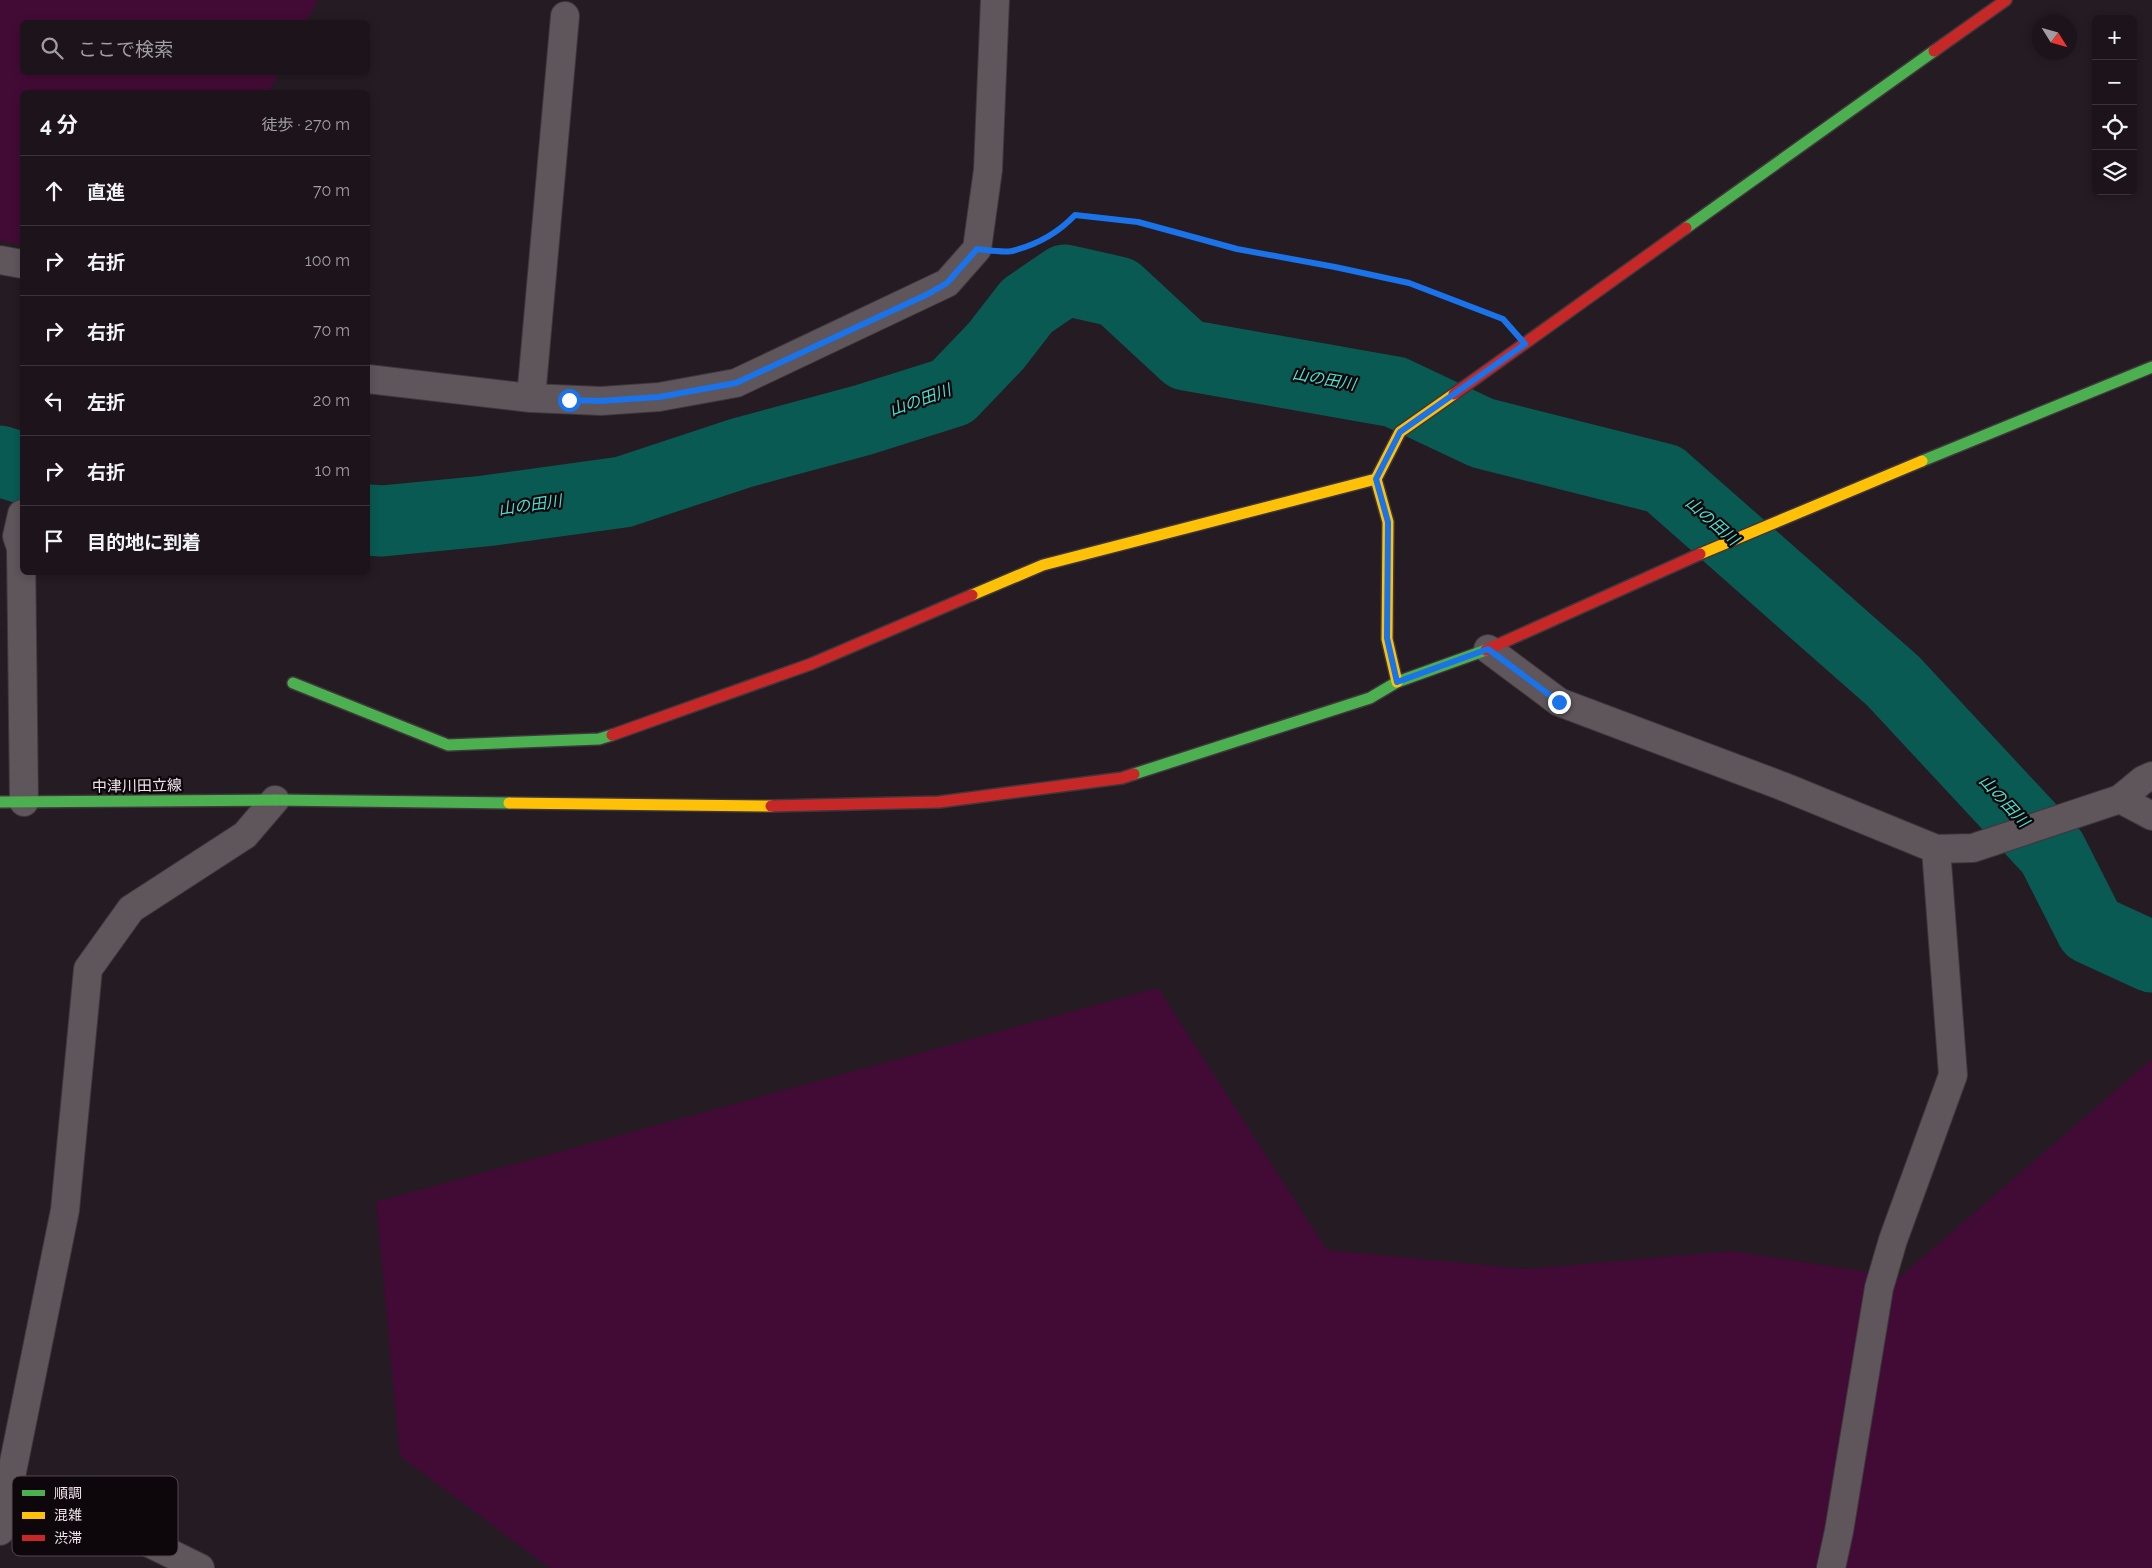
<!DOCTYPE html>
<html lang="ja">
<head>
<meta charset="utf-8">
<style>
	:root { --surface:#1c141a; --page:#251d23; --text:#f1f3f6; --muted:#a09ea2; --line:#3a3339 }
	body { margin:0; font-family:Raleway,"Noto Sans JP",sans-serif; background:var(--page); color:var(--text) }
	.controls { position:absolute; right:15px; top:15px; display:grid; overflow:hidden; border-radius:8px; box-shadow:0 2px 8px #0003 }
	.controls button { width:45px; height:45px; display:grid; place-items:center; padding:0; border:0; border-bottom:1px solid var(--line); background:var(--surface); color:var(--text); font:25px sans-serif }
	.compass { position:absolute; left:2032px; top:15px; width:45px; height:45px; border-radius:50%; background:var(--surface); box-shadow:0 2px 8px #0003; rotate:127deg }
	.stop { position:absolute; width:15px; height:15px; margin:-11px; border:4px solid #1a73e8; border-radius:50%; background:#fff }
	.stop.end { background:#1a73e8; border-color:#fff; box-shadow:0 1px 5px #0008 }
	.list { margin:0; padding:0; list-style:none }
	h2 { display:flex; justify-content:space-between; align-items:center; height:65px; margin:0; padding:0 20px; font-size:21px }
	h2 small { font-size:16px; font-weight:400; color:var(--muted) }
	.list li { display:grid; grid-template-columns:32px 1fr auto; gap:15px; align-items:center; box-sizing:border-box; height:70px; padding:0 20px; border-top:1px solid var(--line) }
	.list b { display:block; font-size:19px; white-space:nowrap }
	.list em { font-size:16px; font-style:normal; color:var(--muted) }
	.icon { flex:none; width:28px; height:28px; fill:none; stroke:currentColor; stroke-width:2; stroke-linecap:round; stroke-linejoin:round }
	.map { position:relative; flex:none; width:2152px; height:1568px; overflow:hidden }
	.search { position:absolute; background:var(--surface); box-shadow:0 2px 8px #0003; left:20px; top:20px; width:350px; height:55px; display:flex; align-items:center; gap:12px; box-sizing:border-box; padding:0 18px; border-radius:8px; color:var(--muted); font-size:19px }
	.panel { position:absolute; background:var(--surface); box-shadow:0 2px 8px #0003; left:20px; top:90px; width:350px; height:485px; border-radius:8px }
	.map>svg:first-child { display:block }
	.green { fill:#420b35 }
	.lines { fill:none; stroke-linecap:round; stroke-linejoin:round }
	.river { stroke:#085a53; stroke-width:71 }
	.street-casing { stroke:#3e373c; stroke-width:30 }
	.fast-casing { stroke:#3e373c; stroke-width:14 }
	.slow-casing { stroke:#3e373c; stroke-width:14 }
	.jam-casing { stroke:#3e373c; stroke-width:14 }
	.path { stroke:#625b60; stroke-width:3; stroke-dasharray:5 2.5; stroke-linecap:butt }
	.street { stroke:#5f565c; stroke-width:28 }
	.fast { stroke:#4caf50; stroke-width:11 }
	.slow { stroke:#ffc107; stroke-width:11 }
	.jam { stroke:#c62828; stroke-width:11 }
	.route { stroke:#1a73e8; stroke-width:6 }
	.labels { text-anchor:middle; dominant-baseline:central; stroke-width:4.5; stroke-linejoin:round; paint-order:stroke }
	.street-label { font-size:15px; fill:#f2e5ed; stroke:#0d060a }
	.water-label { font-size:16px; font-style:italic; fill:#4bdfce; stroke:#0d060a }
	.key { fill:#0d060a; stroke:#52494e; stroke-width:1 }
	.key-label { font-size:14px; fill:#f2e5ed }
</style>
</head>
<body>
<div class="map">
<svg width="2152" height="1568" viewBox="0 0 2152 1568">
	<rect width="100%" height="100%" fill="#251b22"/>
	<g class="green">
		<path d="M0 0H318L306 22H22V72L279 73 269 92H22V245L0 241Z"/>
		<path d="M1158 988 1327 1250 1527 1269 1733 1251 1900 1277 2152 1059V1568H550L400 1456 376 1202Z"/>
	</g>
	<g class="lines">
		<g class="river">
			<path d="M0 461 22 468"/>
			<path d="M368 520 382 521 485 511 623 492 741 453 863 420 952 392 996 346 1027 306 1065 280 1118 292 1186 355 1395 392 1482 433 1664 479 1893 681 2052 852 2091 929 2152 957"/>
		</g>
		<defs>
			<g id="street">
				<path d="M0 260 22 264"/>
				<path d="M368 379 531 398 601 401 659 397 736 383 947 283 977 249 988 170 995 0"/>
				<path d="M531 398 565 16"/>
				<path d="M22 514 17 536 21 548 24 802"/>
				<path d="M1488 649 1559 702 1782 786 1936 849 1973 848 2120 799 2152 816"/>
				<path d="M2120 799 2143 780 2152 776"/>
				<path d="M3 1514 62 1534 121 1532 141 1539 200 1568"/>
				<path d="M0 1531 65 1210 88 969 131 909 245 835 275 800"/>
				<path d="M1831 1568 1839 1531 1879 1288 1893 1240 1953 1075 1936 849"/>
			</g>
			<g id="fast">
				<path d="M1686 228 1934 51"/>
				<path d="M1922 461 2152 367"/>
				<path d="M293 683 448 745 599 739 612 735"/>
				<path d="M1134 774 1370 698 1397 682 1486 650"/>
				<path d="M275 800 509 803"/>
				<path d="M0 802 275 800"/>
			</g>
			<g id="slow">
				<path d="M1700 554 1922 461"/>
				<path d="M972 595 1043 565 1376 479"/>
				<path d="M1397 682 1387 639 1388 522 1376 479 1400 432 1454 394"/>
				<path d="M509 803 771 806"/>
			</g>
			<g id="jam">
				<path d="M1934 51 2006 0"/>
				<path d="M1454 394 1686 228"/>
				<path d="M1486 650 1700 554"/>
				<path d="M612 735 811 664 972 595"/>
				<path d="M771 806 939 802 1122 778 1134 774"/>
			</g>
		</defs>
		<use href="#street" class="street-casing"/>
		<use href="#fast" class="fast-casing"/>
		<use href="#slow" class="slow-casing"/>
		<use href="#jam" class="jam-casing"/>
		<path class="path" d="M1013 251C1036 242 1058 233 1075 215L1138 221 1237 249 1335 267 1409 283 1500 317"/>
		<use href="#street" class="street"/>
		<use href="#fast" class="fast"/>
		<use href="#slow" class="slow"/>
		<use href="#jam" class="jam"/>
	</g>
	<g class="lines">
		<path class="route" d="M569 400 600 401 659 397 736 383 928 294 947 283 977 249C988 250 1002 253 1012 251 1036 245 1059 232 1075 215L1138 222 1237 249 1335 267 1409 283 1503 319 1525 344 1400 432 1376 479 1388 522 1387 638 1397 682 1488 649 1559 702"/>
	</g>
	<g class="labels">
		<g class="street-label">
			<text transform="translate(137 786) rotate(-1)">中津川田立線</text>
		</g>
		<g class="water-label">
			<text transform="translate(1324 379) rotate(10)">山の田川</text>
			<text transform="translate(920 400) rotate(-20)">山の田川</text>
			<text transform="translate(530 505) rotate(-8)">山の田川</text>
			<text transform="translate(1712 521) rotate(41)">山の田川</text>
			<text transform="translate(2004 801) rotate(47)">山の田川</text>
		</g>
	</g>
	<rect x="12" y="1476" width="166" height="80" rx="8" class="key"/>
	<rect x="22" y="1490" width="23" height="6" fill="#4caf50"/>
	<rect x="22" y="1512" width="23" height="7" fill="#ffc107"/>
	<rect x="22" y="1535" width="23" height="6" fill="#c62828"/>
	<g class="key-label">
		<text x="54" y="1498">順調</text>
		<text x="54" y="1520">混雑</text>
		<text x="54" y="1543">渋滞</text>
	</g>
</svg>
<div class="controls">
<button>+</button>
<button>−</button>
<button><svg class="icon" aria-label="locate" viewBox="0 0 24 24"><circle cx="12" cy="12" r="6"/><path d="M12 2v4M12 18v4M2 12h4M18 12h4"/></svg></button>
<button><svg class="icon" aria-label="layers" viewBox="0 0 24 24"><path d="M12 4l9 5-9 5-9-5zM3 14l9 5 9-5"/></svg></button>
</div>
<svg class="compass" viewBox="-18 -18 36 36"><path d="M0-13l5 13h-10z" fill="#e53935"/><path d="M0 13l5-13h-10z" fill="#a09ea2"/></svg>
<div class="stop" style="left:569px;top:400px"></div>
<div class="stop end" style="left:1559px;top:702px"></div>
<div class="search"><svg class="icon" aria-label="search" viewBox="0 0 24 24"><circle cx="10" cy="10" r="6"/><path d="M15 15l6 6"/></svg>ここで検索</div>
<section class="panel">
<h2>4 分<small>徒歩 · 270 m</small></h2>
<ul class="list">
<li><svg class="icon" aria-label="ahead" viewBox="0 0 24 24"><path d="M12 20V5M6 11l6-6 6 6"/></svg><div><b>直進</b></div><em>70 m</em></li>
<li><svg class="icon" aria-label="right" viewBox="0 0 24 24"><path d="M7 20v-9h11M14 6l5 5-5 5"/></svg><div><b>右折</b></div><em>100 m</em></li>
<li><svg class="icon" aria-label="right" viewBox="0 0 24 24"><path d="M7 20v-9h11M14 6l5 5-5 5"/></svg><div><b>右折</b></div><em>70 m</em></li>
<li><svg class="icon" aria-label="left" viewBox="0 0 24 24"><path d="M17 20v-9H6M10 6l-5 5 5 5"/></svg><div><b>左折</b></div><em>20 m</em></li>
<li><svg class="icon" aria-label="right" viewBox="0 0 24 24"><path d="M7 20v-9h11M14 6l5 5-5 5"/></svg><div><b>右折</b></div><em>10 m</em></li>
<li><svg class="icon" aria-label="arrive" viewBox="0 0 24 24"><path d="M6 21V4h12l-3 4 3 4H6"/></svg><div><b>目的地に到着</b></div></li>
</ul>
</section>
</div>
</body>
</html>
